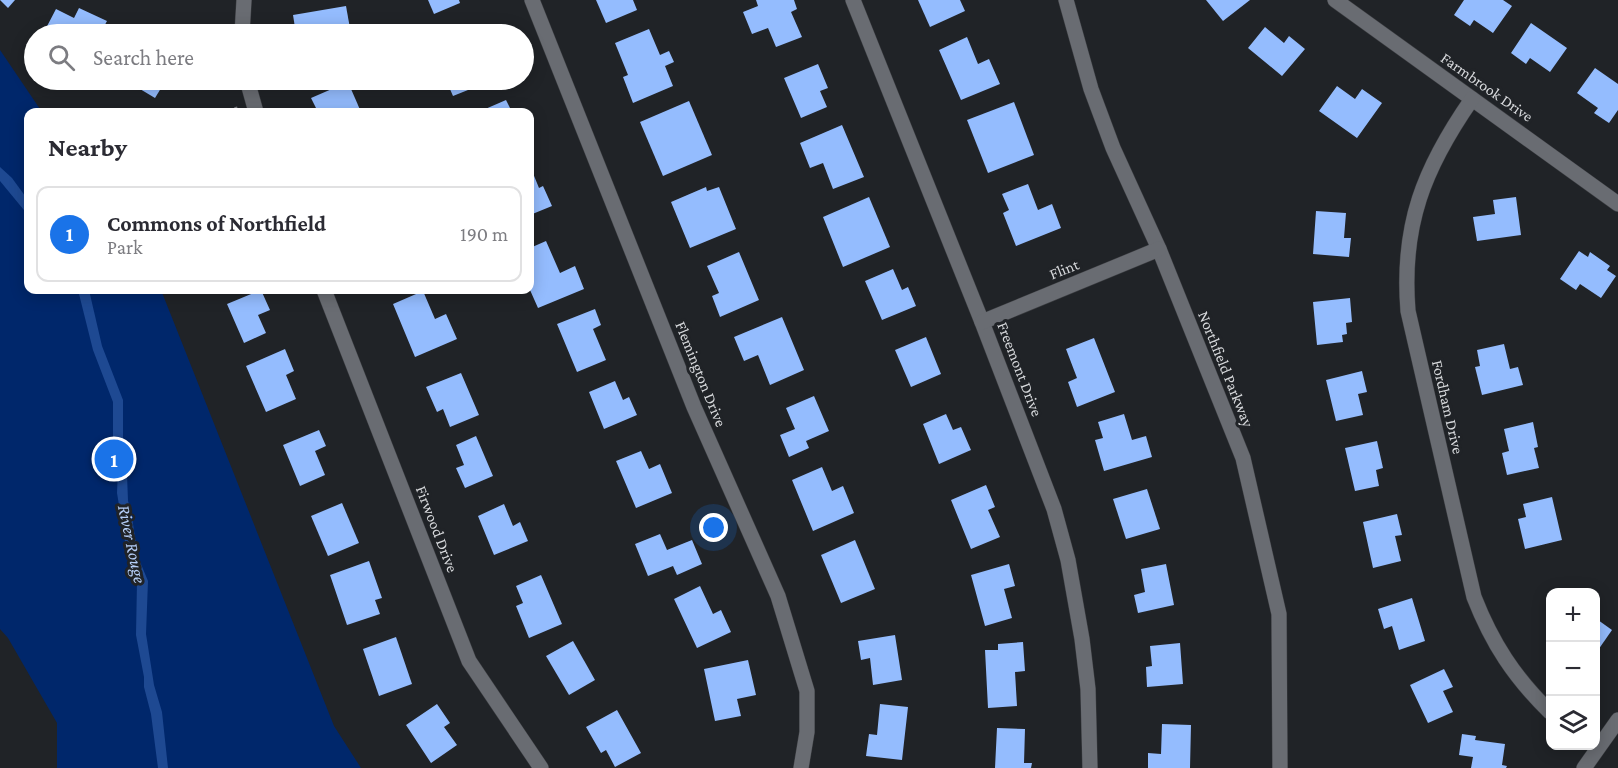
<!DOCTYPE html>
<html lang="en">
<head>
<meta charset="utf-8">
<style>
	:root { --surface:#fff; --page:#f2f2f3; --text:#2b2b33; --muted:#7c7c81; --line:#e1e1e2; --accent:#1a73e8 }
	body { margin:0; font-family:"Crimson Pro",serif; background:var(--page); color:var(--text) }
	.controls { position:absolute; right:18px; bottom:18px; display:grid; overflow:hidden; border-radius:12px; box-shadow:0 3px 15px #0003 }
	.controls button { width:54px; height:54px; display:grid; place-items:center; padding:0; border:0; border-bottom:2px solid var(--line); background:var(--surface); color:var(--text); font:30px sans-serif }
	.you { position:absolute; left:714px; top:528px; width:21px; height:21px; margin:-15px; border:4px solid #fff; border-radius:50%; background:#1a73e8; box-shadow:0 0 0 9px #1a73e833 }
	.badge { display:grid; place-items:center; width:39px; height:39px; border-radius:50%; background:var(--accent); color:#fff; font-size:20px; font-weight:700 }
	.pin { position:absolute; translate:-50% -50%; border:3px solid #fff; box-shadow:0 2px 6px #0006 }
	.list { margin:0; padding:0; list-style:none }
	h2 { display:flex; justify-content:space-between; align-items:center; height:78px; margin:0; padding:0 24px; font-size:26px }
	h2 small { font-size:20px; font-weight:400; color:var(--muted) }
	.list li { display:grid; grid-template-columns:39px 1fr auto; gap:18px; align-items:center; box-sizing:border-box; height:96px; margin:0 12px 12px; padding:0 12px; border:2px solid var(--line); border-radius:12px }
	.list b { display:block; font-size:22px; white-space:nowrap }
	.list p { margin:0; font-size:20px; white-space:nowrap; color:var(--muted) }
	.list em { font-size:20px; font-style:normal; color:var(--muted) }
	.icon { flex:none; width:33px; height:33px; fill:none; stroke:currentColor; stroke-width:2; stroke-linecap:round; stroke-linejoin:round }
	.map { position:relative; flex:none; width:1618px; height:768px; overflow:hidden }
	.search { position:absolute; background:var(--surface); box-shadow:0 3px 15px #0003; left:24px; top:24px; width:510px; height:66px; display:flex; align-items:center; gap:15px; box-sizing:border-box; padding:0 21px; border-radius:33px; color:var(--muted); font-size:22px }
	.panel { position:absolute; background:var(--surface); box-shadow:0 3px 15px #0003; left:24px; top:108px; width:510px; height:186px; border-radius:12px }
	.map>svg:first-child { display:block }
	.green { fill:#00276b }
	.water { fill:#1e4992 }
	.building { fill:#94bcfe }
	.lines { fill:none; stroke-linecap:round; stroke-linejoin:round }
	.minor-casing { stroke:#3b3d41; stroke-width:16 }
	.path { stroke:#7b7d81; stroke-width:4; stroke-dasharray:3 3; stroke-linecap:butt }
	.minor { stroke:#696c72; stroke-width:15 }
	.labels { text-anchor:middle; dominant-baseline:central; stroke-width:6; stroke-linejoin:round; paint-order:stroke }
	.street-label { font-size:16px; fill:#d7d9dc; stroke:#202327 }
	.water-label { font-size:18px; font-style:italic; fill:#b4cdf6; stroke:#202327 }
</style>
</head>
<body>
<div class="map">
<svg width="1618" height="768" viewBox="0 0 1618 768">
	<rect width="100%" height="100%" fill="#202327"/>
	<path class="green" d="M0 50 42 112H28V290H161L334 726 361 768H57V723L8 638 0 629Z"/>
	<g class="water">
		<path d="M0 167 12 178 28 200V215L0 181Z"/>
		<path d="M78 290H89L102 346 123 400V454L129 467 127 474 128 501 131 511 138 557 148 581 146 634 154 685 162 712 168 768H158L151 714 144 687V677L136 635 137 582 128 560 117 493 118 468 113 457V402L93 350Z"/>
	</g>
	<g class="building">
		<path d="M0 0H15L8 8Z"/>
		<path d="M428 0H459L460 3 434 14Z"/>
		<path d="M596 0H633L637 10 606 23Z"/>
		<path d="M756 0H794L797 9 791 12 802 37 776 47 768 28 752 34 743 12 758 6Z"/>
		<path d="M918 0H960L965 11 930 27Z"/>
		<path d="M1206 0H1250L1223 21Z"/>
		<path d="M1464 0H1503L1512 6 1493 33 1474 20 1470 26 1454 15Z"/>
		<path d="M346 6 351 34H296L293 15Z"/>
		<path d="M79 8 107 21 100 34H49L44 32 56 9 74 18Z"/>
		<path d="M1531 23 1567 48 1550 72 1530 58 1526 64 1511 53Z"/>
		<path d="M480 25 483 34H457Z"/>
		<path d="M1265 27 1284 43 1289 36 1305 49 1282 76 1248 48Z"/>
		<path d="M649 29 660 55 669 51 674 62 665 66 673 86 633 103 623 77 628 75 615 43Z"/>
		<path d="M967 37 978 64 989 59 1000 84 961 100 939 50Z"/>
		<path d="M818 64 828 88 820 91 827 107 801 118 784 78Z"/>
		<path d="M1595 68 1618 84V110L1609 123 1594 113 1598 108 1577 93Z"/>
		<path d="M125 80H166L155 98Z"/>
		<path d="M446 80H493L453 96Z"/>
		<path d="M348 82 361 112H318L311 98Z"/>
		<path d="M1337 86 1355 99 1362 89 1382 103 1357 138 1319 111Z"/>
		<path d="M506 100 512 112H485L483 110Z"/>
		<path d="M689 101 712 155 663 176 640 122Z"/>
		<path d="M1014 102 1034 155 988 173 967 120Z"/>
		<path d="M842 125 864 177 833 189 823 163 810 168 800 143Z"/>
		<path d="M530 166 539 188 543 186 552 206 530 215Z"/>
		<path d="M1028 184 1038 210 1052 204 1061 228 1016 246 1003 213 1009 210 1002 194Z"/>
		<path d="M706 187 707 191 719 187 736 229 690 248 671 202Z"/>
		<path d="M869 197 890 247 843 267 823 217Z"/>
		<path d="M1516 197 1521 235 1477 241 1473 217 1495 214 1493 200Z"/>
		<path d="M1316 211 1346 213 1344 238H1351L1349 257 1313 254Z"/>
		<path d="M546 241 560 273 575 266 584 289 538 308 530 290V248Z"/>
		<path d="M1579 251 1588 257 1590 252 1610 266 1607 270 1616 276 1601 298 1580 284 1576 290 1560 279Z"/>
		<path d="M739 252 759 300 720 317 712 296 719 293 707 266Z"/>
		<path d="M893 269 902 290 908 287 916 306 882 320 865 281Z"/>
		<path d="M261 290 270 310 258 315 266 333 244 343 227 304Z"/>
		<path d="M423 291 435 319 446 314 457 339 415 357 393 304Z"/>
		<path d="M1350 298 1352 322 1346 323 1347 334 1342 335 1343 342 1317 345 1313 302Z"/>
		<path d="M595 309 601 325 593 329 606 360 577 372 557 324Z"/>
		<path d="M782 317 804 370 770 385 758 355 744 361 734 337Z"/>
		<path d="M926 337 941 374 911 387 895 350Z"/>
		<path d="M1094 338 1115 392 1077 407 1068 382 1077 378 1066 349Z"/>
		<path d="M1504 344 1510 369 1518 367 1523 385 1482 395 1475 367 1480 366 1477 350Z"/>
		<path d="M285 349 294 371 286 375 296 399 266 412 246 366Z"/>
		<path d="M1362 371 1367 392 1358 394 1363 415 1336 421 1326 380Z"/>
		<path d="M461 373 479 415 450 427 443 409 437 412 426 387Z"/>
		<path d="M615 381 623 400 629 397 637 415 604 429 589 392Z"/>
		<path d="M814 396 829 431 806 441 809 448 789 457 780 435 795 429 786 408Z"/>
		<path d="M946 414 953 430 961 427 971 450 939 464 923 424Z"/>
		<path d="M1124 414 1132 440 1146 436 1152 457 1104 471 1095 440 1103 438 1098 422Z"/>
		<path d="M1533 422 1538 447 1534 448 1539 468 1507 475 1502 453 1509 451 1504 429Z"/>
		<path d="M319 430 326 446 315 451 325 475 300 486 283 445Z"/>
		<path d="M476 436 493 476 465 488 456 468 464 465 456 445Z"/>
		<path d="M1377 441 1383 468 1376 470 1379 486 1355 491 1345 448Z"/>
		<path d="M641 451 649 469 660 464 672 493 636 508 616 461Z"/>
		<path d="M822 467 832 491 843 486 854 513 813 531 792 480Z"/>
		<path d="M986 485 995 507 988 510 1000 537 971 549 951 500Z"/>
		<path d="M1147 489 1160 529 1126 539 1113 499Z"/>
		<path d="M1552 497 1562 540 1525 549 1518 519 1526 517 1523 504Z"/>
		<path d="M342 503 359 543 328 556 311 516Z"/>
		<path d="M504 504 513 526 520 522 528 541 494 555 478 516Z"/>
		<path d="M1397 514 1402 535 1395 536 1401 561 1373 568 1363 522Z"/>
		<path d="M660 534 667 550 692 540 702 564 677 575 673 566 648 576 635 544Z"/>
		<path d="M855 540 875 589 841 603 821 555Z"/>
		<path d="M369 561 382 598 375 600 380 614 347 625 330 575Z"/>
		<path d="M1009 564 1015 586 1004 589 1012 618 985 626 971 575Z"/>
		<path d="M1166 564 1174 605 1138 613 1134 595 1145 592 1141 569Z"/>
		<path d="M541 575 562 624 529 638 516 606 523 603 516 586Z"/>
		<path d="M700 586 713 614 721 610 731 632 697 648 674 599Z"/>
		<path d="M1412 598 1425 641 1399 650 1392 626 1384 629 1378 609Z"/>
		<path d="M1598 620 1612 630 1596 653V623Z"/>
		<path d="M895 635 902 680 873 685 870 658 861 660 858 641Z"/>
		<path d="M396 637 412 684 379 696 363 649Z"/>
		<path d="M573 641 595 680 569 695 546 656Z"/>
		<path d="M1023 642 1025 671 1015 672 1017 706 988 708 985 650H998V644Z"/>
		<path d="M1180 643 1183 684 1147 687 1146 667 1152 666 1150 646Z"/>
		<path d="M748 660 756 695 737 699 741 716 715 721 704 669Z"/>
		<path d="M1444 669 1453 687 1443 691 1453 712 1428 723 1410 685Z"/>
		<path d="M437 704 450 723 444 727 457 745 431 763 406 725Z"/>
		<path d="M880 704 908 707 902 760 866 756 869 734 877 735Z"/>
		<path d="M617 710 641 753 615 767 606 750 601 753 586 727Z"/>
		<path d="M1162 724 1191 725 1190 768H1148V753L1161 754Z"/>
		<path d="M997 728 1025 729 1024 763H1032L1031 768H995Z"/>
		<path d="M1462 734 1476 736 1475 740 1505 744 1502 765 1507 766 1506 768H1471L1473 757 1459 755Z"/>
	</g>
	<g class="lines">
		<defs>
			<g id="minor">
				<path d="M532 0 694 407 778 596 807 691V732L801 768"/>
				<path d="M853 0 982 322 1054 509 1068 560 1082 639 1088 689 1090 768"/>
				<path d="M1066 0 1091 89 1113 148 1159 249 1243 458 1279 614 1280 768"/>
				<path d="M1335 0 1618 204"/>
				<path d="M242 34 244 0"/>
				<path d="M247 80 256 112"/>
				<path d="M1472 99C1424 168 1401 225 1408 311L1474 597C1492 643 1514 677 1550 712"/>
				<path d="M324 290 469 661 541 768"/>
				<path d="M982 322 1159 249"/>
				<path d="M1584 768 1618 720"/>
			</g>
		</defs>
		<use href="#minor" class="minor-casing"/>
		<path class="path" d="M223 112 239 108"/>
		<use href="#minor" class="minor"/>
	</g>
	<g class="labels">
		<g class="street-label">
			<text transform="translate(1487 87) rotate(35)">Farmbrook Drive</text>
			<text transform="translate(1064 269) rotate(-22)">Flint</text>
			<text transform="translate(1020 369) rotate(69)">Freemont Drive</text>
			<text transform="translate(1226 369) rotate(68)">Northfield Parkway</text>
			<text transform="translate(701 374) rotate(68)">Flemington Drive</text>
			<text transform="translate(1448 407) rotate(77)">Fordham Drive</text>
			<text transform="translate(437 529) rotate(69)">Firwood Drive</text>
		</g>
		<g class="water-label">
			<text transform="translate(132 544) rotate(78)">River Rouge</text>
		</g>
	</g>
</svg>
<div class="controls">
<button>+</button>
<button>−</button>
<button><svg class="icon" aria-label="layers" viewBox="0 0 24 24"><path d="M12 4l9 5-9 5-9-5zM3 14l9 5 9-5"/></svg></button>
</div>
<div class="you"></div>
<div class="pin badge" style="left:114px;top:459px">1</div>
<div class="search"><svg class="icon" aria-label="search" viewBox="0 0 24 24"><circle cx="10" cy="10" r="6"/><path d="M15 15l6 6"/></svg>Search here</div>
<section class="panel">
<h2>Nearby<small></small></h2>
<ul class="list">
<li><span class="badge">1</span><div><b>Commons of Northfield</b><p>Park</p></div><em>190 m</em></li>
</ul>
</section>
</div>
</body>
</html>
